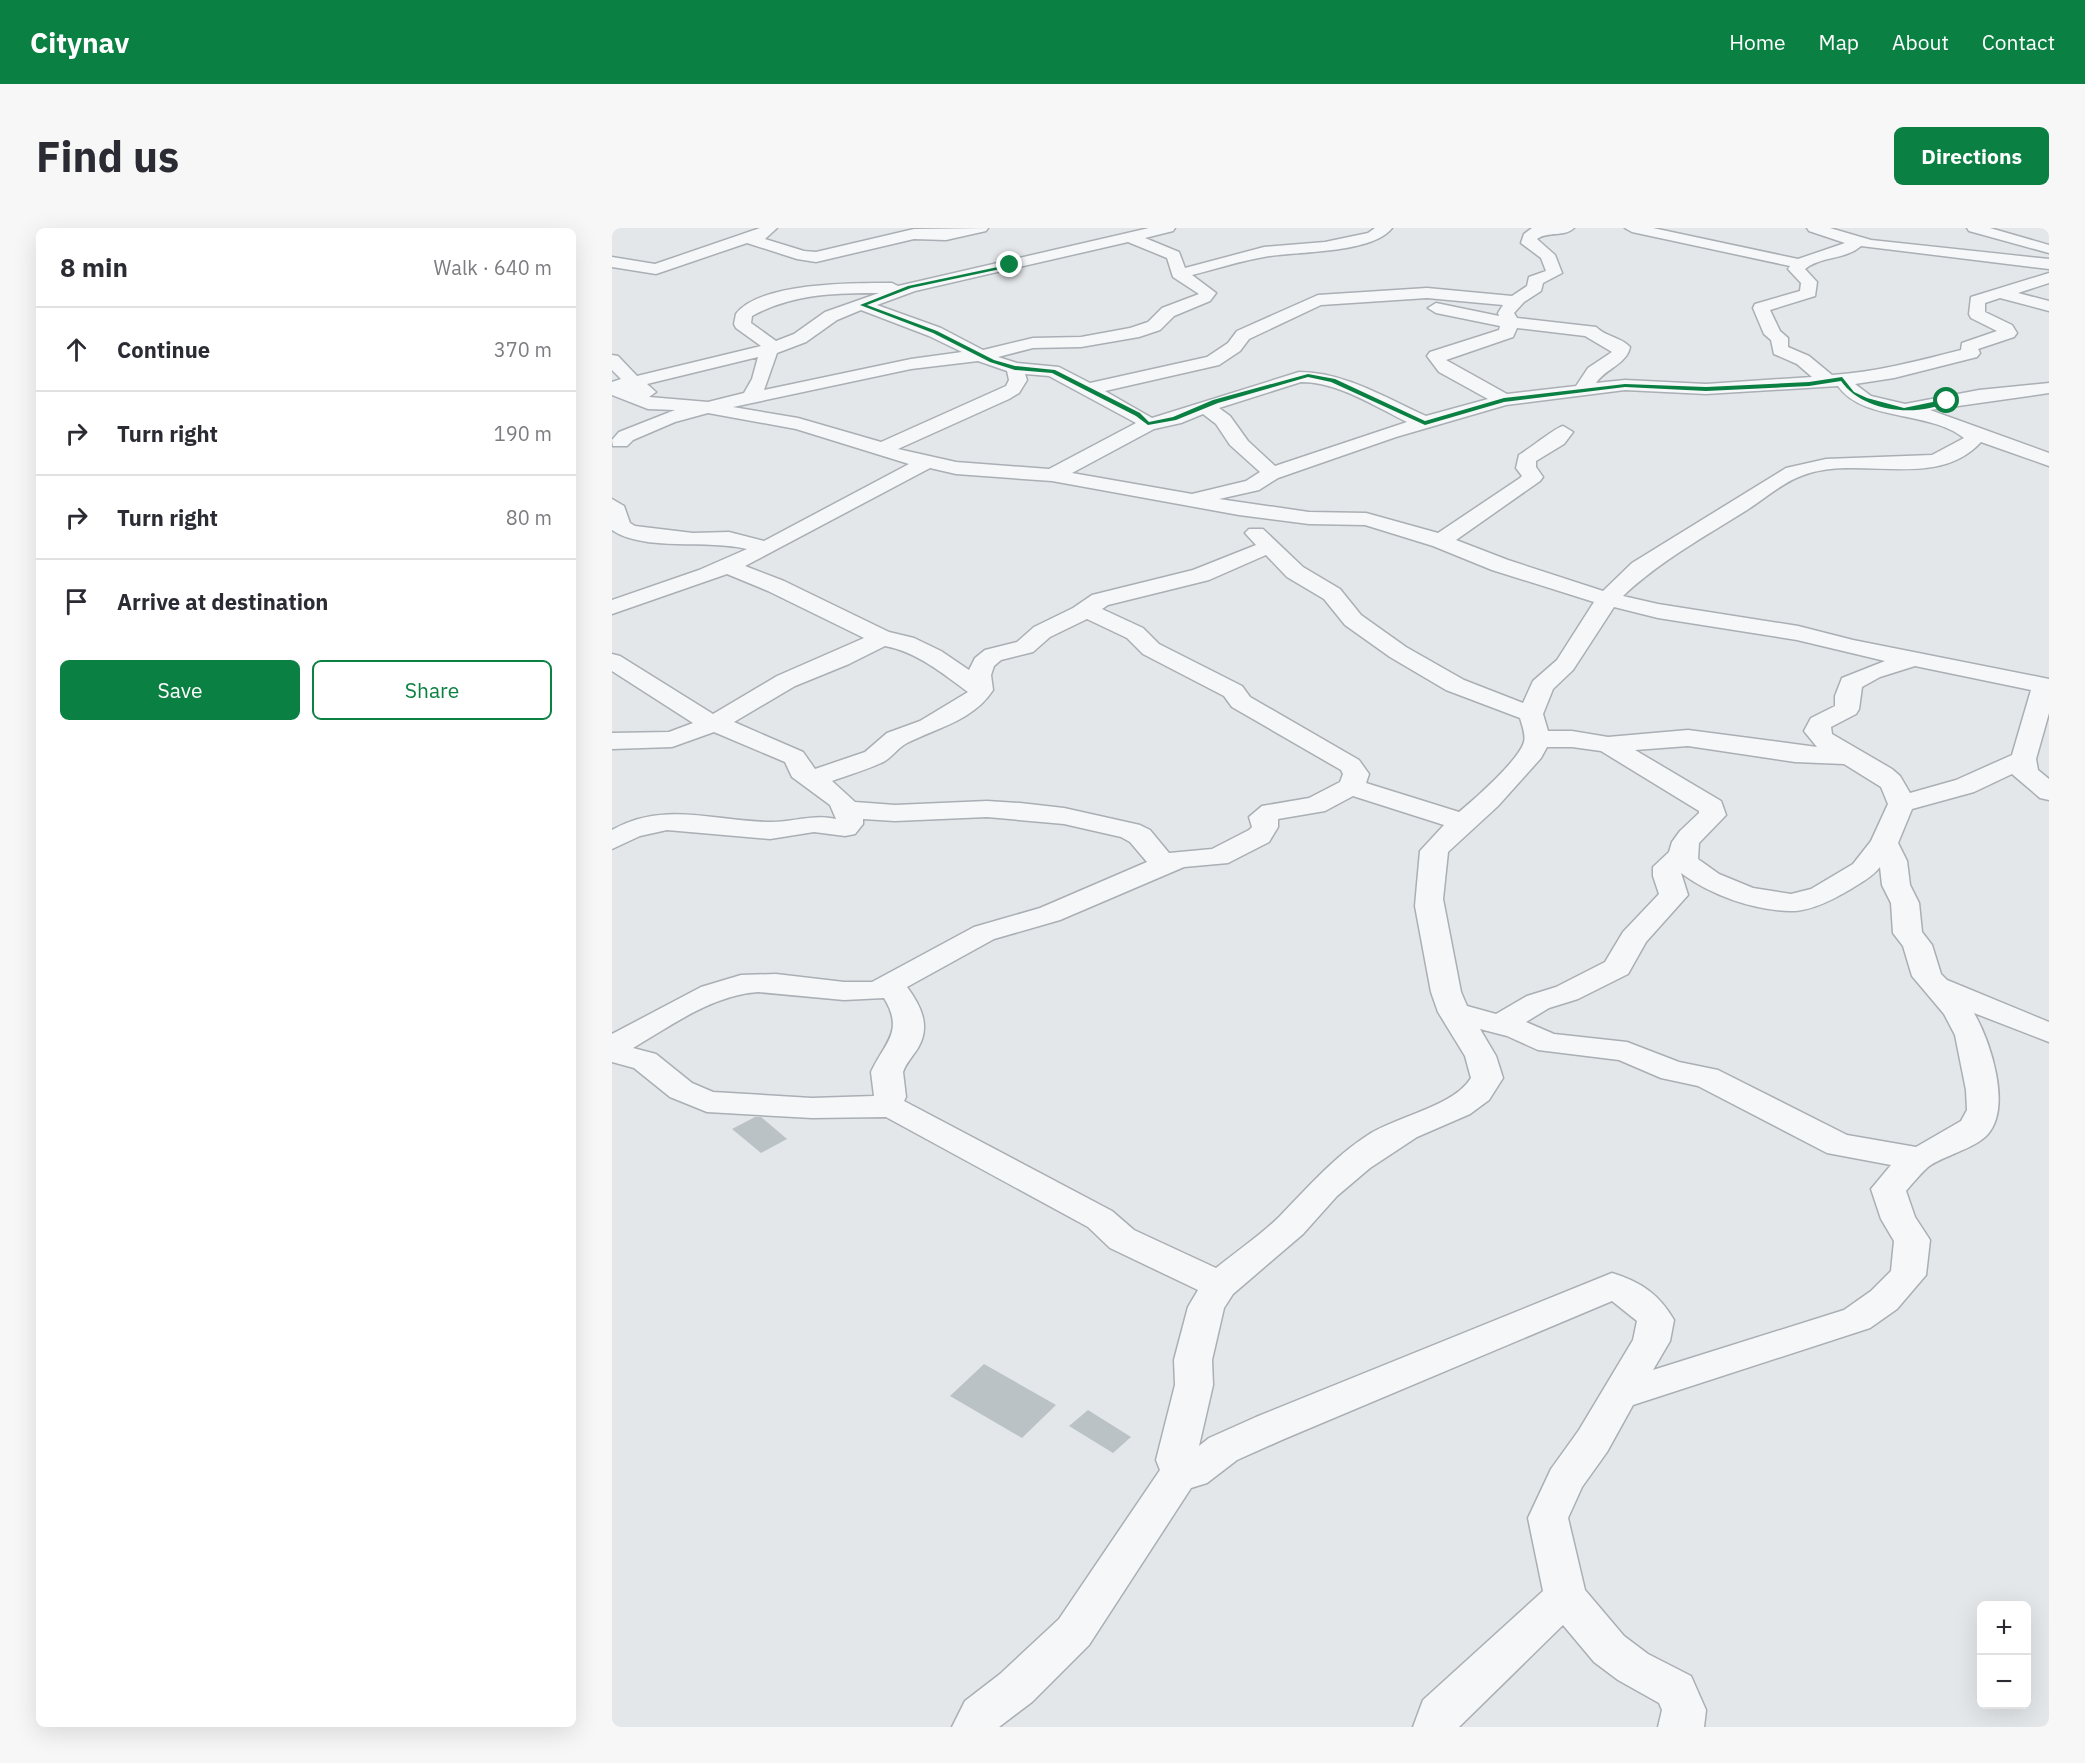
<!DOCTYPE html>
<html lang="en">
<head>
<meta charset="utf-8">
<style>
	:root { --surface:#fff; --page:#f7f7f7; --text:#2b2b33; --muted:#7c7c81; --line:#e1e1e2; --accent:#0b8043 }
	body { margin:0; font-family:"IBM Plex Sans",sans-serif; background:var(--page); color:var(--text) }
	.controls { position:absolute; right:18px; bottom:18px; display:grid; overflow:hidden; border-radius:9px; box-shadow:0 6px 24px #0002 }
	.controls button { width:54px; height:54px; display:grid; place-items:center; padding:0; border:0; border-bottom:2px solid var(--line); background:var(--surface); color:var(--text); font:30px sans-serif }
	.stop { position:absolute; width:18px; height:18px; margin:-14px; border:4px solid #0b8043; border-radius:50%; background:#fff }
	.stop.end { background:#0b8043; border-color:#fff; box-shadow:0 2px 6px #0008 }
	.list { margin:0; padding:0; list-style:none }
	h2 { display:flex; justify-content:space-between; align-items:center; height:78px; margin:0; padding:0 24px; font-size:26px }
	h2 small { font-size:20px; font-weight:400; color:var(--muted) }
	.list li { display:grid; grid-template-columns:39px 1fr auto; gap:18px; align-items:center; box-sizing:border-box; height:84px; padding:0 24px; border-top:2px solid var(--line) }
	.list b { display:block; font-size:22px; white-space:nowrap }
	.list em { font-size:20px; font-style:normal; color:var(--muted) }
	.actions { display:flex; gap:12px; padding:18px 24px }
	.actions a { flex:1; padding:14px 0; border:2px solid var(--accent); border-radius:9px; text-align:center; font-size:21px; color:var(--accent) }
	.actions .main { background:var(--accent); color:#fff }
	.icon { flex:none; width:33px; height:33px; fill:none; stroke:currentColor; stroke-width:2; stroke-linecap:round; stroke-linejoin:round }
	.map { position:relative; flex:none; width:1437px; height:1499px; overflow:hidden; border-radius:9px }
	header { display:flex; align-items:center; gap:36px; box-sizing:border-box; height:84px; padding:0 30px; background:var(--accent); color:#fff }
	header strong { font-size:28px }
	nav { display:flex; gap:33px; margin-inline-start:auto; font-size:21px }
	.intro { display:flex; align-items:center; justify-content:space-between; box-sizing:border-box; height:144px; padding:0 36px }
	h1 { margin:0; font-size:42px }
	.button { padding:15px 27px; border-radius:9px; background:var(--accent); color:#fff; font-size:21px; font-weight:700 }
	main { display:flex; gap:36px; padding:0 36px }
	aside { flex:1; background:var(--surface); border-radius:9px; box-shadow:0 6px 24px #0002 }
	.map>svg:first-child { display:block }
	.building { fill:#bbc2c6 }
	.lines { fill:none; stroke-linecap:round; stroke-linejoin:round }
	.minor-casing { stroke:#a9afb4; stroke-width:3 }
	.minor { fill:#f6f7f9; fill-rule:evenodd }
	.route { fill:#0b8043 }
</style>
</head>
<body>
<header>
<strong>Citynav</strong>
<nav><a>Home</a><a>Map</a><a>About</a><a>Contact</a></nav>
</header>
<div class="intro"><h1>Find us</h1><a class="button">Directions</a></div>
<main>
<aside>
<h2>8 min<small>Walk · 640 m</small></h2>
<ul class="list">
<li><svg class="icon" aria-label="ahead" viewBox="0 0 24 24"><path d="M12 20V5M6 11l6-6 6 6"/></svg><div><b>Continue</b></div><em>370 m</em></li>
<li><svg class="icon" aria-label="right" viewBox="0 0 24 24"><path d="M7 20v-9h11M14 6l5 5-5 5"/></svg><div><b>Turn right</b></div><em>190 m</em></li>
<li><svg class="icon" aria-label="right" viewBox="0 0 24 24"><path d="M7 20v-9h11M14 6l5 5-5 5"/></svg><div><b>Turn right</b></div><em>80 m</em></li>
<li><svg class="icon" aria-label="arrive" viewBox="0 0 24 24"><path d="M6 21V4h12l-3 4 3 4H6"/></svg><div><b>Arrive at destination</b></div></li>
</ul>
<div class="actions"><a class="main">Save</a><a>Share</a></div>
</aside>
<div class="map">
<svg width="1437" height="1499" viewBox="0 0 1437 1499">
	<rect width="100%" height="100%" fill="#e4e7ea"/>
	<g class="building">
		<path d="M143 889H149L175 911 149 925 120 901Z"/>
		<path d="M372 1136 444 1177 410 1210 338 1168Z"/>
		<path d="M476 1182 519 1209 501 1225 457 1198Z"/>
	</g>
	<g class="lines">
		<defs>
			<g id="minor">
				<path d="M148 0H165L153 11 192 23 204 24 302 1 376 0 374 3 334 12 302 11 204 34 185 31 135 15 44 46 0 39V29L43 36Z"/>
				<path d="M537 0H563L561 3 533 10 567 24 573 40 652 19 713 14 756 5 763 0H780C760 26 683 23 652 29 628 33 604 41 580 47L604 65 598 73 562 88 548 102 527 109 469 119 421 120 386 129 405 135 447 139 478 155 595 129 616 115 625 103 706 67 815 60 900 68 915 58 917 49 934 43 929 30 909 15 912 6 920 0H962C953 9 936 3 925 11L943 27 950 45 931 55 929 63 912 74 902 85 905 90 984 99C994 109 1009 109 1018 119 1015 136 993 141 984 155L1013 152 1094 156 1200 149 1185 136 1162 126 1159 112 1152 106 1141 80 1143 76 1188 63 1189 55 1176 41 1178 38 1020 4 1013 0H1041L1186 31 1233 15 1197 3 1195 0H1218L1259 12 1437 31V41L1249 18C1233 32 1209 28 1193 41L1205 54 1203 68 1158 82 1168 103 1176 110V119L1197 128 1220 147C1264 144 1306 133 1349 122L1350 115 1385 103 1359 90 1357 86 1359 69 1437 45V55L1406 65 1437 73V83L1388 70 1373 75V84L1400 97 1405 105 1402 109 1366 121 1368 125 1365 129 1282 150 1243 156 1259 168 1293 176 1367 162 1437 155V165L1318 182 1437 225V238L1369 214C1323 264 1246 225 1189 248 1170 255 1152 271 1135 282 1092 309 1048 333 1011 368L1046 376 1186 398 1241 412 1437 451V485L1424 531 1426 542 1437 551V572L1428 570 1400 546 1362 564 1300 581 1286 615 1295 633 1298 657 1307 675 1310 704 1320 717 1329 746 1335 752 1437 794V814L1362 785C1378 813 1400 878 1376 906 1363 921 1330 928 1316 939 1308 946 1301 955 1294 963L1303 989 1318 1012 1314 1047 1285 1081 1258 1100 1021 1177 995 1224 970 1259 956 1290 973 1362 1012 1408 1036 1426 1079 1448 1094 1482 1092 1499H1046L1050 1482 1047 1475 1006 1452 982 1434 951 1397 847 1499H801L811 1472 931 1363 916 1290 939 1241 967 1202 1021 1112 1025 1093 1000 1073 672 1211 625 1232 595 1255 579 1260 477 1417 420 1474 387 1499H340L353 1473 388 1446 447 1391 548 1242 544 1232 563 1157 562 1132 576 1079 586 1062 498 1020 476 999 274 889 200 890 95 884 58 869 22 840 0 834V806L89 759 129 747 164 746 232 754H260L362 699 428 680 535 634 518 614 509 609 452 596 375 589 283 593 251 591V596L243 606 233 608 202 604 158 611 55 602 28 608 0 621V602C52 572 105 594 159 594 182 594 201 586 224 591L218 577 180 549 173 534 102 504 60 519 0 521V505L57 504 81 495 0 443V426L8 428 101 486 165 448 252 410 156 363 115 346 0 386V372L87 342 135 321C97 311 31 324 0 302V271L12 278 18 295 23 298 81 305 117 304 152 313 297 236 184 201 96 185 63 194 21 212 15 218H1L0 212 7 204 63 182 36 181 0 167V154L9 151 0 142V127L6 128 25 148 149 118 124 100 122 96 124 86C148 54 243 55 280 55L286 58ZM516 14 555 30 561 49 587 66 550 80 536 94 518 100 469 109 421 110 371 122 329 100 265 77 303 63ZM267 65 213 84 182 106 164 113 139 95 140 88C180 66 221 65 267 65ZM815 70 891 77 886 85 887 88 824 75 816 80 824 85 888 98 887 102 818 124 815 128 827 144 876 171 814 188C774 170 732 144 687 144L540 190 493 163 607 137 628 123 637 111 709 77ZM249 82 317 108 350 124 299 131 152 162 165 125 194 114 225 92ZM905 100 973 108 1000 124 976 140 964 158 895 166 834 132 901 109ZM146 129 140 151 132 165 96 174 37 169 44 164 35 156ZM366 133 395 143 397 152 394 158 269 214 186 190 121 179 299 141ZM413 146 437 148 524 195 437 241 344 234 286 221 397 171 407 165 415 152ZM689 154C726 154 762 178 795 194L663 238 636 213 618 188 607 180ZM1226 158C1251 194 1317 182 1352 210L1320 227 1214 231 1174 240 1020 335 991 363 896 332 844 312 928 253 931 249 924 239V233L952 216 961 204 951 198C943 200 917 221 907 227L904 240 910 248 908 250 826 305 754 285 697 284 607 271 647 262 666 250 784 209 894 177 1013 162 1094 166ZM591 186 604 196 618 217 648 244 634 253 580 266 460 245 542 201 569 195ZM318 240 344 246 440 253 627 287 697 296 753 297 821 318 880 342 982 374 945 432 921 453 911 475 852 452 794 419 749 387 728 361 691 339 651 301H637L633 305 644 317 581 342 480 367 461 380 422 399 405 414 373 422 363 430 357 442 329 423 302 410 277 404 172 353 133 338ZM654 327 675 349 712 371 733 397 778 429 834 462 908 490C910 497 914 507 912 514 907 532 863 571 847 584L754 555 757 546 747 532 638 469 630 458 547 416 531 400 490 381 496 377 597 352ZM1002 379 1046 390 1185 412 1273 433 1230 450 1223 468V478L1199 490 1192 503 1205 519 1076 502 996 509 960 503H936L931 486 941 461 961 442ZM475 391 515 410 531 426 612 468 620 479 729 542 731 546 728 554 697 570 650 578 637 589 640 599 637 602 600 621 557 625 538 602 528 597 452 580 408 575 375 573 283 577 243 574 220 553C236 547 254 542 269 535 279 531 285 520 295 515 325 500 362 492 381 462L379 447 382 438 389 432 421 424 438 409ZM273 418C305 424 330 445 356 464L308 493 275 505 253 524 203 541 191 524 122 494 183 458 237 436ZM1303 438 1419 462 1400 527 1344 552 1298 565 1288 548 1280 541 1220 506 1219 499 1244 486 1247 481 1250 459 1268 449ZM1076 518 1183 534 1232 536 1269 559 1276 576 1259 613 1241 636 1199 661 1179 666 1141 660 1107 646 1086 631 1087 615 1114 587 1109 573 1023 522ZM935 519H960L989 523 1087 583V585L1068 603 1060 614 1057 624 1041 639V648L1047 666 1011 704 993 734 944 759 915 768 884 786 855 778 849 764 831 671 836 624 886 578 929 530ZM741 568 832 597 808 623 803 678 819 764 826 784 853 828 859 850C841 879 785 888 756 907 722 929 696 959 668 988 649 1007 625 1023 604 1040L522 1002 500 983 292 873 294 869 291 844C294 835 301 828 306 820 319 798 309 778 295 759L382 711 448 692 572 639 616 635 657 614 666 599V591L713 583ZM1268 639 1270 657 1279 675 1281 705 1291 718 1300 748 1332 786 1343 807 1354 862 1355 882 1349 893 1304 919 1235 907 1106 842 1067 834 1015 814 942 806 914 794 937 780 966 771 1016 746 1034 714 1076 667 1069 645C1099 667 1140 682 1178 683 1198 684 1222 671 1239 661 1250 654 1260 649 1268 639ZM146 764 232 772 272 770C293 804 272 815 259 844L262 868 200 870 101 864 80 855 44 826 21 820C60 797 101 767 146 764ZM868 801 895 808 926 822 1007 832 1049 850 1086 858 1215 925 1279 937 1259 961 1269 991 1282 1013 1279 1043 1259 1063 1232 1082 1041 1142 1058 1113 1062 1092C1047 1066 1029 1054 1000 1045L644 1189 597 1210 587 1218 601 1157 600 1132 612 1080 621 1066 691 1006 725 968 758 940 805 909 858 886 877 872 891 850 884 828Z"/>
				<path d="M1355 0H1378L1437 17V25L1357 3Z"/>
			</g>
		</defs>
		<use href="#minor" class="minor-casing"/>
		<use href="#minor" class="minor"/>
	</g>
	<path class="route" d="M400 36 398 39 299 60 255 77 325 103 382 132 403 138 443 142 528 185 537 194 561 189 601 172 696 146 723 151 813 193 892 170 1013 156 1094 159 1197 154 1230 149 1242 164 1255 170 1292 180 1335 171 1338 173C1304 190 1251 184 1229 153L1197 158 1094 163 1013 159 892 174 813 197 719 154 696 149 606 175 564 192 536 197 524 188 440 145 403 142 378 134 321 105 248 77 296 58Z"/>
</svg>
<div class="controls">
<button>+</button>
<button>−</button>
</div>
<div class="stop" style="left:1335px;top:173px"></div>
<div class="stop end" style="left:398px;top:37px"></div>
</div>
</main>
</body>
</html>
